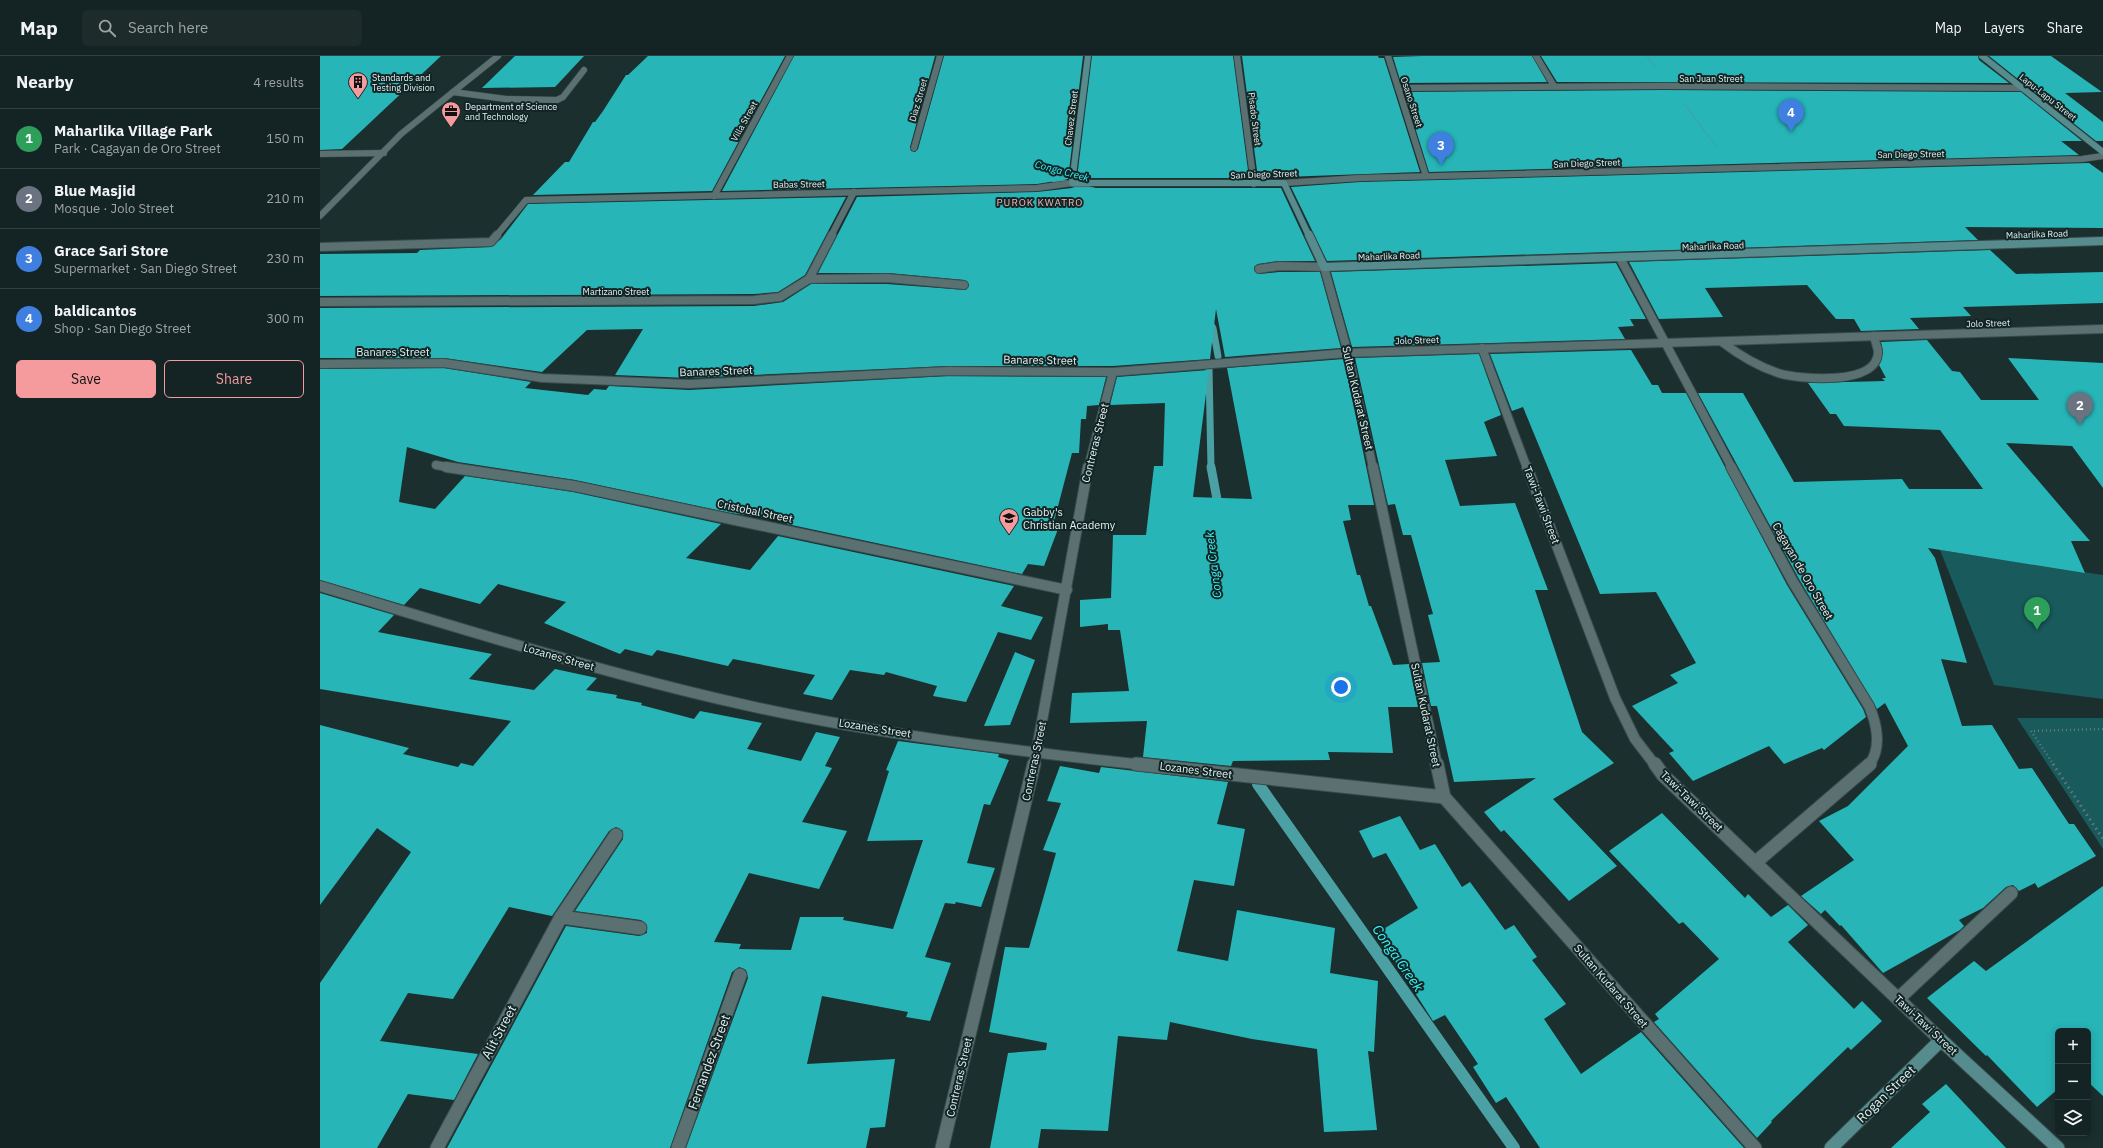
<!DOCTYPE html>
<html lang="en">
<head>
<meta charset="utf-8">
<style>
	:root { --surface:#142323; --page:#1d2b2b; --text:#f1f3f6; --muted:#9da4a6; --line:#334041; --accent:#f59b9e }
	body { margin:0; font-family:"IBM Plex Sans",sans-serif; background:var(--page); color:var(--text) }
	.controls { position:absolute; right:12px; bottom:12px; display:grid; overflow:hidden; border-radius:6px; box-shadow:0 2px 10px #0003 }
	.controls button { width:36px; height:36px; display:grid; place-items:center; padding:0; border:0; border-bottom:1px solid var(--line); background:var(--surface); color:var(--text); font:20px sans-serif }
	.you { position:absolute; left:1021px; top:631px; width:14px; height:14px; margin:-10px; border:3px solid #fff; border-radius:50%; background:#1a73e8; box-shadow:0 0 0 6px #1a73e833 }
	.badge { display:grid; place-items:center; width:26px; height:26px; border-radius:50%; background:var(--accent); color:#fff; font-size:13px; font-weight:700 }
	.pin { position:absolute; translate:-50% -33px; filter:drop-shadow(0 1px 2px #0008) }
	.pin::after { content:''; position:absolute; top:21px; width:14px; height:12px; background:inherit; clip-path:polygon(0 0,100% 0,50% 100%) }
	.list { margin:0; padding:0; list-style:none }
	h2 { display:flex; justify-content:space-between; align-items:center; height:52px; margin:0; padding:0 16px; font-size:17px }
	h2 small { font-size:13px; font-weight:400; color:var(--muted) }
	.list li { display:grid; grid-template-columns:26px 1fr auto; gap:12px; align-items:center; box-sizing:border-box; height:60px; padding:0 16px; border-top:1px solid var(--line) }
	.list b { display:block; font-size:15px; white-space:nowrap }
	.list p { margin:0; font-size:13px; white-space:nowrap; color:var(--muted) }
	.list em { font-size:13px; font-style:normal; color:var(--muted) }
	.actions { display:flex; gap:8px; padding:12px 16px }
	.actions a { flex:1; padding:9px 0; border:1px solid var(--accent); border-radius:6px; text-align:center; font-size:14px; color:var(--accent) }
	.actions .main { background:var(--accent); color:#111 }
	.icon { flex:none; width:22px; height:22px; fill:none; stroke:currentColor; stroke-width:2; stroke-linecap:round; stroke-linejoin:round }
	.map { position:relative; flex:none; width:1783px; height:1092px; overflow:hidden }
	header { display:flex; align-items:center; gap:24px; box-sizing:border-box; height:56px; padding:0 20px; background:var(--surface); border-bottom:1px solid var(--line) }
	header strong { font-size:19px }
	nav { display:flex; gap:22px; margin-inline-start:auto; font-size:14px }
	.search { width:280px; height:36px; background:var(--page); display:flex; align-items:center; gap:10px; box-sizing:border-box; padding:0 14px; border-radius:6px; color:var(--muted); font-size:15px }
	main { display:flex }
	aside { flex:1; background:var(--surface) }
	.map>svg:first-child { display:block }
	.green { fill:#195a5c }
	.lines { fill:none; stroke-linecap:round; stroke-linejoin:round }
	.stream-far3 { stroke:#4ba0a3; stroke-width:5.5 }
	.stream-far2 { stroke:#4ba0a3; stroke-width:7 }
	.stream-far1 { stroke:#4ba0a3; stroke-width:9 }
	.stream { stroke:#4ba0a3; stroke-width:12 }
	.building { fill:#27b5b8 }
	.lane-far1-casing { stroke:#3a4b4c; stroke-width:7 }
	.lane-casing { stroke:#3a4b4c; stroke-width:15 }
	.street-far3-casing { stroke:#3a4b4c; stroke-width:7 }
	.street-far2-casing { stroke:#3a4b4c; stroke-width:10 }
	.street-far1-casing { stroke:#3a4b4c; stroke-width:12 }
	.street-casing { stroke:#3a4b4c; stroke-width:15 }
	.secondary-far2-casing { stroke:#3a4b4c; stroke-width:7 }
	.secondary-far1-casing { stroke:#3a4b4c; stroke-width:10 }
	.secondary-casing { stroke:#3a4b4c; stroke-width:15 }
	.path-far2 { stroke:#69797a; stroke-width:1.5; stroke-dasharray:0.5 2; stroke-linecap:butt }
	.path-far1 { stroke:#69797a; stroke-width:2.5; stroke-dasharray:1 3; stroke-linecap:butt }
	.path { stroke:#69797a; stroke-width:3; stroke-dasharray:1.5 4; stroke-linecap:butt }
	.lane-far1 { stroke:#5b7071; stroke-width:6 }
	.lane { stroke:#5b7071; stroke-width:13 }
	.street-far3 { stroke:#5b7071; stroke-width:6 }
	.street-far2 { stroke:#5b7071; stroke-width:8 }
	.street-far1 { stroke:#5b7071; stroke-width:10 }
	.street { stroke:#5b7071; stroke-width:13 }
	.secondary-far2 { stroke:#578c8e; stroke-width:6 }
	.secondary-far1 { stroke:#578c8e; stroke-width:8 }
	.secondary { stroke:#578c8e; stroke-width:13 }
	.labels { text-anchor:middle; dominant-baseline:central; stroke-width:4; stroke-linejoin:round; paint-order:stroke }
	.far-poi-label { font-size:9px; fill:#e6f1f2; stroke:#122525; text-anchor:start }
	.far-street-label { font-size:9px; fill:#e6f1f2; stroke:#122525 }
	.far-water-label { font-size:10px; font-style:italic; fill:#39f8fc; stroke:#122525 }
	.far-neighbourhood-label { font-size:10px; letter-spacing:1px; fill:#fcb7b9; stroke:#122525 }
	.street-label { font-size:11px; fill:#e6f1f2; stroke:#122525 }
	.poi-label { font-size:11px; fill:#e6f1f2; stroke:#122525; text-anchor:start }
	.water-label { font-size:12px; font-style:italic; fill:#39f8fc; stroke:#122525 }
	.near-street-label { font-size:13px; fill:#e6f1f2; stroke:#122525 }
	.near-water-label { font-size:14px; font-style:italic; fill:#39f8fc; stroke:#122525 }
</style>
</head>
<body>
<header>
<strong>Map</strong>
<div class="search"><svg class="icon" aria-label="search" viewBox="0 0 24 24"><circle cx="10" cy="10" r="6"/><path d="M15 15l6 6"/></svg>Search here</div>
<nav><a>Map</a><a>Layers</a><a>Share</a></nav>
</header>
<main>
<aside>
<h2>Nearby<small>4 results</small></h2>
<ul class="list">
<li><span class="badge" style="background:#2e9e5b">1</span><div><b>Maharlika Village Park</b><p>Park · Cagayan de Oro Street</p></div><em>150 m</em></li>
<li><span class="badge" style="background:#6b7280">2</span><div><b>Blue Masjid</b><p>Mosque · Jolo Street</p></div><em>210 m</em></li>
<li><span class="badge" style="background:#3f7fe0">3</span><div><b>Grace Sari Store</b><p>Supermarket · San Diego Street</p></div><em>230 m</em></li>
<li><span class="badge" style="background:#3f7fe0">4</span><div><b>baldicantos</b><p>Shop · San Diego Street</p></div><em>300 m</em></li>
</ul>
<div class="actions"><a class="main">Save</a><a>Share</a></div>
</aside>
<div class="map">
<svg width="1783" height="1092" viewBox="0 0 1783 1092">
	<rect width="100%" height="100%" fill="#1b2f2f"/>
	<g class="green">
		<path d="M1620 494 1783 519V643L1674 629Z"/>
		<path d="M1697 662H1783V793Z"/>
	</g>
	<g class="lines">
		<path class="stream-far3" d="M726 121 776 135"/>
		<g class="stream-far2">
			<path d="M888 264 893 272 898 300"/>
			<path d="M889 312 891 412"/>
		</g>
		<path class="stream-far1" d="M891 411 899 454"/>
		<path class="stream" d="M938 728 1194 1092"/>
	</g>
	<g class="building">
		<path d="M0 0H121L22 93 0 94Z"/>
		<path d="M195 0H264L235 31 162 32Z"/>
		<path d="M328 0H465L392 135 213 139 245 106H249L273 66H275L283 55 306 19H308Z"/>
		<path d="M474 0H615L590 91 591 95 595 96 598 93 624 0H763L748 123 717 128 402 135Z"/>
		<path d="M772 0H913L929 122H757Z"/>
		<path d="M922 0H1058L1059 2H1064L1100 116 938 122Z"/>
		<path d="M1102 0H1212L1227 26 1081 27 1073 1Z"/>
		<path d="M1221 0H1658L1659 4 1689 27 1237 26Z"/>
		<path d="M1669 0H1731L1782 36 1745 37 1783 66V85H1776Z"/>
		<path d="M1343 34 1701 36 1762 85H1741L1759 99 1109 116 1084 36Z"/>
		<path d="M1769 107 1783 117V172L1645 171 1658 184 1007 205 971 131 1040 126Z"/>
		<path d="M752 132H961L995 205H958L938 208 934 211V214L939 218 959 216H1000L1021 292 905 301 896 253 890 303 793 310H628L369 322 295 319 323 273 267 274 222 316 124 302H0V252L434 250 463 246 491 228H567L646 234 649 229 644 224 568 217H498L537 141 717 136Z"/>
		<path d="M526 141 485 219 458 236 434 238 0 240V198L97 197 100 194 171 191 181 183 208 148Z"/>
		<path d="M1670 194 1696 218 1783 216V247L1643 251 1651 260 1590 262 1599 273 1541 275 1534 263H1516L1487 229 1385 232 1403 261 1339 263 1309 206Z"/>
		<path d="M1296 207 1326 263H1310L1314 270 1298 271 1305 283 1032 291 1011 216Z"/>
		<path d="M1607 284 1632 315 1640 316 1661 344H1719L1688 302 1783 307V432L1752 390 1686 387 1770 485H1751L1765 517 1608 492 1615 502 1647 607 1621 603 1642 670 1672 669 1699 713 1712 712 1749 768H1754L1776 800 1718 832 1715 827 1699 835 1693 829 1686 831 1663 852 1639 864 1644 870 1640 874 1563 917 1521 869 1520 870 1505 854 1501 858 1481 840 1534 804 1499 765 1528 750 1588 690 1565 647 1557 653 1479 523 1378 337H1423L1474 426 1582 423 1589 433H1663L1620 374 1524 370 1516 358H1510L1488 327 1565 325 1562 322H1566L1559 309 1563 296 1561 286Z"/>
		<path d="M1311 294 1332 329H1338L1342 337H1366L1467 529 1543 653 1546 661 1504 694 1502 692 1464 708 1449 690 1373 725 1349 697 1354 695 1312 650 1358 627 1350 619 1376 607 1336 536 1280 538 1203 351 1192 355 1170 298Z"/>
		<path d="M1159 298 1181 359 1164 366 1177 400 1125 404 1140 450 1195 447 1228 534H1215L1262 676 1294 707 1233 743 1297 810 1249 845 1184 774 1181 776 1164 756 1216 722 1134 726 1117 650H1111L1102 607 1120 606 1108 559 1113 558 1091 479H1083L1075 448 1068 449 1035 302Z"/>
		<path d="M1024 303 1054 449H1028L1031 464 1023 465 1037 519H1040L1049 550H1051L1073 609 1089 608 1098 651H1068L1073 697 1008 696 1010 704 913 705 911 710 823 701 827 665 750 667 752 637 809 635 800 574H788V568L760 571V544L791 542 793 479H826L834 410H843L845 347 790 349 797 321 889 314 873 441 932 443 907 312Z"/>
		<path d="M124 312 211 326 205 332 268 339 274 333 286 334 289 330 369 334 628 320 786 321 779 349 767 350 766 363H761L759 397H752L732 473H738L724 510 708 508 702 518 467 468 469 465 411 457 255 424 138 406 87 391 79 446 115 453 145 420 253 436 401 468 366 502 430 514 458 480 694 530 681 550 723 561 711 584 678 576 646 646 613 640 617 630 566 616 564 619 530 614 512 644 483 638 495 619 413 603 408 610 337 594 332 600 305 593 300 598 224 567 246 546 178 528 160 548 100 532 84 549 0 524V313Z"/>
		<path d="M0 537 74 559 58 576 172 598 149 623 214 634 235 613 277 622 266 634 297 639 296 642 322 647 321 649 374 663 380 655 442 667 427 693 481 705 496 676 520 681 505 710 512 712 482 766 527 775 499 833 429 817 394 886 421 888 419 893 471 894 480 861H524L523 864 573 873 603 784 547 785 569 715 566 714 578 685 679 698 678 701 689 704 670 749 664 748 647 807 675 812 661 851 636 846 635 848 625 847 605 901 631 907 610 965 586 961 588 956 502 940 487 1008 575 1003 565 1071 550 1072 546 1092H366L428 922 426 914 419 911 412 916 350 1092H127L246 870 319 880 327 877V869L321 864 255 855 303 783V775L296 771 289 775 232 860 189 851 133 943 88 937 60 985 158 998 134 1044 88 1038 57 1092H0V927L91 796 57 772 0 849V669L89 692 83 698 138 711 141 707 153 710 191 665 0 633Z"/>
		<path d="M695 596 715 604 690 669 664 670Z"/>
		<path d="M740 710 779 717 781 711 908 726 897 768 925 773 914 830 874 824 857 895 908 905 917 854 1015 872 1010 917 1058 925 1054 996 1048 995 1057 1074 1004 1076 997 993 932 983 850 966 847 984 798 980 788 1075 721 1073 718 1092H670L688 997 726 994 727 987 669 976 685 891 709 892 736 797 723 794 741 747 727 745Z"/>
		<path d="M1342 757 1425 842 1428 838 1451 861 1468 849 1488 869 1468 886 1534 953 1542 945 1562 965 1531 994 1528 991 1451 1065 1452 1066 1437 1082 1334 966 1339 963 1335 958 1399 903 1363 866 1359 868 1289 795Z"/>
		<path d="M1080 760 1100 794 1115 788 1142 831 1150 826 1185 874 1194 869 1217 901 1212 904 1246 948 1224 963 1261 1018 1321 976 1424 1092H1220L1186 1041 1176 1047 1153 1011 1158 1008 1125 959 1113 965 1057 877 1098 852 1066 797 1053 802 1039 775Z"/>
		<path d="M1783 830V1040L1768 1026V975H1738V1033L1717 1051 1667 999 1666 1000 1607 942 1654 905 1666 915Z"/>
		<path d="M1626 1028 1686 1092H1571L1610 1056 1602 1048Z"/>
	</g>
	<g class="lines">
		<defs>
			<g id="lane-far1">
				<path d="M133 36 178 0"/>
				<path d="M0 98 64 97"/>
				<path d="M0 160 81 78 133 36 186 43 237 44 243 41 264 14"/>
			</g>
			<path id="lane" d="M296 779 241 861 320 872"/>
			<g id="street-far3">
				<path d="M917 0 934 128"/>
				<path d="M1068 0 1106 120"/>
				<path d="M1216 0 1234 30"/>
				<path d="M1078 32 1343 30 1704 32"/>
				<path d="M594 92 620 0"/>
				<path d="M964 127 1040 122 1762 103 1783 100"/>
				<path d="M394 140 470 0"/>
				<path d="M176 180 206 144 717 132 752 127"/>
				<path d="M511 180 534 136"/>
			</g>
			<g id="street-far2">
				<path d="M0 191 171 186 177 179"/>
				<path d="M1300 202 1412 412"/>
				<path d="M939 213 959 210 1004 211 1028 297 1053 412"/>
				<path d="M489 223 567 222 644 229"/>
				<path d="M0 246 434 244 460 241 489 223 512 179"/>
				<path d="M1402 286C1419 299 1437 310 1458 317 1478 323 1559 331 1558 295 1557 290 1555 285 1554 280"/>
				<path d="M1162 292 1207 412"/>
				<path d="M0 308 124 307 222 322 369 328 628 315 793 316 1028 297 1783 273"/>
				<path d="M116 409 132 412"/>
				<path d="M768 412 793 316"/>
			</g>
			<g id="street-far1">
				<path d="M126 411 254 430 747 534"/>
				<path d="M1053 411 1117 709"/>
				<path d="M1207 411 1295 642 1315 683 1335 709"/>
				<path d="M1411 411 1473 526 1549 650C1557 668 1562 692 1549 709"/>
				<path d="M0 530C140 572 279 616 421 648 554 678 690 694 824 709"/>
				<path d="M714 709 768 411"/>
			</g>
			<g id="street">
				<path d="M816 708 1124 741"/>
				<path d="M1117 708 1124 741 1435 1092"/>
				<path d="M1335 708 1343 719 1621 984"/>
				<path d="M1436 806 1550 708"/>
				<path d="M1578 943 1691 837"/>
				<path d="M117 1092 241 861"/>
				<path d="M358 1092 420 919"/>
				<path d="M622 1092 714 708"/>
			</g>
			<g id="secondary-far2">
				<path d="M768 0 752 127H964L989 180"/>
				<path d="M1662 0 1783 96"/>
			</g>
			<path id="secondary-far1" d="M989 179 1004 211 1783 185"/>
			<path id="secondary" d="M1511 1092 1621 984 1738 1092"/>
		</defs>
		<use href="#lane-far1" class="lane-far1-casing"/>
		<use href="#lane" class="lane-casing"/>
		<use href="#street-far3" class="street-far3-casing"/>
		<use href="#street-far2" class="street-far2-casing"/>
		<use href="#street-far1" class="street-far1-casing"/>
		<use href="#street" class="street-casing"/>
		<use href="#secondary-far2" class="secondary-far2-casing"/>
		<use href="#secondary-far1" class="secondary-far1-casing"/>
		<use href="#secondary" class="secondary-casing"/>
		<g class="path-far2">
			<path d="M1327 0 1335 11"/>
			<path d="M1365 49 1398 93"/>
		</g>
		<path class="path-far1" d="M1734 709 1711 675 1783 673"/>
		<path class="path" d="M1733 708 1783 783"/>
		<use href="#lane-far1" class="lane-far1"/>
		<use href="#lane" class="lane"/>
		<use href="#street-far3" class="street-far3"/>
		<use href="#street-far2" class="street-far2"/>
		<use href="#street-far1" class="street-far1"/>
		<use href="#street" class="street"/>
		<use href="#secondary-far2" class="secondary-far2"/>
		<use href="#secondary-far1" class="secondary-far1"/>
		<use href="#secondary" class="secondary"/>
	</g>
	<defs>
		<symbol id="building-pin" viewBox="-11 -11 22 30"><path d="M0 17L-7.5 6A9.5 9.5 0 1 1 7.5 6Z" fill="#f59b9e" stroke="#122525"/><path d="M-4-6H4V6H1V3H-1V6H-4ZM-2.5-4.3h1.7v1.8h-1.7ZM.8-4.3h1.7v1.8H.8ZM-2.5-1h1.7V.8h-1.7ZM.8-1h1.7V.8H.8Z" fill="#111"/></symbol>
		<symbol id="office-pin" viewBox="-11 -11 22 30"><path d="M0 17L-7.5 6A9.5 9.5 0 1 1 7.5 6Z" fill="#f59b9e" stroke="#122525"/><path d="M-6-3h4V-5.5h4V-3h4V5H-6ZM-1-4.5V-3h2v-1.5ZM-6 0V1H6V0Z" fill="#111"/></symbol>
		<symbol id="school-pin" viewBox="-11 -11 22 30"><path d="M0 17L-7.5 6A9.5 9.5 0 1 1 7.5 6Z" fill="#f59b9e" stroke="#122525"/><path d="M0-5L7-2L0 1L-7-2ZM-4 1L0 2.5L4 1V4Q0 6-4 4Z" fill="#111"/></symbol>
	</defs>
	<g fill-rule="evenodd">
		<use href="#building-pin" x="27" y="15" width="22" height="30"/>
		<use href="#office-pin" x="120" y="44" width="22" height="30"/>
		<use href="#school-pin" x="678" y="451" width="22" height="30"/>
	</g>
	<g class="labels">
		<g class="far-poi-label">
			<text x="52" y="21">Standards and<tspan x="52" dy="10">Testing Division</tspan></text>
			<text x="145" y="50">Department of Science<tspan x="145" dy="10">and Technology</tspan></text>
		</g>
		<g class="far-street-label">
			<text x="1391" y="22">San Juan Street</text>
			<text transform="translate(1728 41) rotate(38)">Lapu-Lapu Street</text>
			<text transform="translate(598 44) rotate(-74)">Diaz Street</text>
			<text transform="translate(1092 46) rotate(72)">Osano Street</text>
			<text transform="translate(751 62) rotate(-83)">Chavez Street</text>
			<text transform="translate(935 63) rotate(83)">Pisado Street</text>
			<text transform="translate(424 65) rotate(-61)">Villa Street</text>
			<text transform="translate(1591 98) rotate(-1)">San Diego Street</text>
			<text transform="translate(1267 107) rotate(-2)">San Diego Street</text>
			<text transform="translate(944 118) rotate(-2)">San Diego Street</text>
			<text transform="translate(479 128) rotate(-1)">Babas Street</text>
			<text transform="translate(1717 178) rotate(-2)">Maharlika Road</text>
			<text transform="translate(1393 190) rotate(-2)">Maharlika Road</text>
			<text transform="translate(1069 200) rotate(-2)">Maharlika Road</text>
			<text x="296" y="235">Martizano Street</text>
			<text transform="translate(1668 267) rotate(-2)">Jolo Street</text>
			<text transform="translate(1097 284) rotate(-2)">Jolo Street</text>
		</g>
		<g class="far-water-label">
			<text transform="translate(742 115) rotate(15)">Conga Creek</text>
		</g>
		<g class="far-neighbourhood-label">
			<text x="720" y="146">PUROK KWATRO</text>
		</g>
		<g class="street-label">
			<text x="73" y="296">Banares Street</text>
			<text transform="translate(720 304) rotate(1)">Banares Street</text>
			<text transform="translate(396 315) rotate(-2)">Banares Street</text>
			<text transform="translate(1038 342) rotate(77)">Sultan Kudarat Street</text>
			<text transform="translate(775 387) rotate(-76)">Contreras Street</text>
			<text transform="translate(1222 449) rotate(69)">Tawi-Tawi Street</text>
			<text transform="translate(435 455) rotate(12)">Cristobal Street</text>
			<text transform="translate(1483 515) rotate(60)">Cagayan de Oro Street</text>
			<text transform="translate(239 601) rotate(16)">Lozanes Street</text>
			<text transform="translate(1106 659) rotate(78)">Sultan Kudarat Street</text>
			<text transform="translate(555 672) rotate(9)">Lozanes Street</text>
			<text transform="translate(714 705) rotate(-78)">Contreras Street</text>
			<text transform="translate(876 714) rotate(7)">Lozanes Street</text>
			<text transform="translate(1372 745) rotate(44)">Tawi-Tawi Street</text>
			<text transform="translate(1291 930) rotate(49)">Sultan Kudarat Street</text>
			<text transform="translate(1606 969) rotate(43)">Tawi-Tawi Street</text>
			<text transform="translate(639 1021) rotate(-77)">Contreras Street</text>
		</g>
		<g class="poi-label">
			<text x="703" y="456">Gabby's<tspan x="703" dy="13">Christian Academy</tspan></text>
		</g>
		<g class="water-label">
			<text transform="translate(893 509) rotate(-97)">Conga Creek</text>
		</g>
		<g class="near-street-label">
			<text transform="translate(179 976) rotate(-62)">Alit Street</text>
			<text transform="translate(389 1006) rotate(-70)">Fernandez Street</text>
			<text transform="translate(1566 1038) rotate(-44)">Rogan Street</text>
		</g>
		<g class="near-water-label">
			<text transform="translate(1078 902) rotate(55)">Conga Creek</text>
		</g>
	</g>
</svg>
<div class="controls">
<button>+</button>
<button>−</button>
<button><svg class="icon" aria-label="layers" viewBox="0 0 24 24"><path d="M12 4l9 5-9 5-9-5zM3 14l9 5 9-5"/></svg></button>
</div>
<div class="you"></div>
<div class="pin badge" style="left:1717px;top:574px;background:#2e9e5b">1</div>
<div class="pin badge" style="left:1760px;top:369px;background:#6b7280">2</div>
<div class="pin badge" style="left:1121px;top:109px;background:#3f7fe0">3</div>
<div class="pin badge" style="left:1471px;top:76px;background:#3f7fe0">4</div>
</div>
</main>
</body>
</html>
